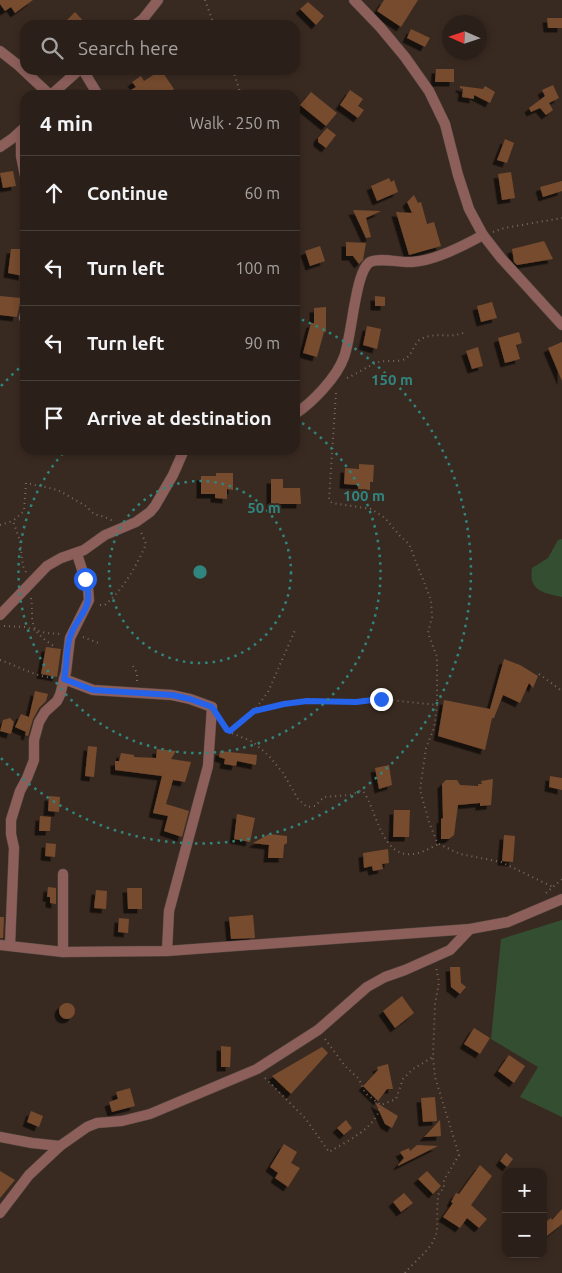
<!DOCTYPE html>
<html lang="en">
<head>
<meta charset="utf-8">
<style>
	:root { --surface:#2b2019; --page:#372d26; --text:#f1f3f6; --muted:#a6a3a2; --line:#473e38 }
	body { margin:0; font-family:Ubuntu,sans-serif; background:var(--page); color:var(--text) }
	.controls { position:absolute; right:15px; bottom:15px; display:grid; overflow:hidden; border-radius:10px; box-shadow:0 2px 8px #0003 }
	.controls button { width:45px; height:45px; display:grid; place-items:center; padding:0; border:0; border-bottom:1px solid var(--line); background:var(--surface); color:var(--text); font:25px sans-serif }
	.compass { position:absolute; left:442px; top:15px; width:45px; height:45px; border-radius:50%; background:var(--surface); box-shadow:0 2px 8px #0003; rotate:273deg }
	.stop { position:absolute; width:15px; height:15px; margin:-11px; border:4px solid #2563eb; border-radius:50%; background:#fff }
	.stop.end { background:#2563eb; border-color:#fff; box-shadow:0 1px 5px #0008 }
	.list { margin:0; padding:0; list-style:none }
	h2 { display:flex; justify-content:space-between; align-items:center; height:65px; margin:0; padding:0 20px; font-size:21px }
	h2 small { font-size:16px; font-weight:400; color:var(--muted) }
	.list li { display:grid; grid-template-columns:32px 1fr auto; gap:15px; align-items:center; box-sizing:border-box; height:75px; padding:0 20px; border-top:1px solid var(--line) }
	.list b { display:block; font-size:19px; white-space:nowrap }
	.list em { font-size:16px; font-style:normal; color:var(--muted) }
	.icon { flex:none; width:28px; height:28px; fill:none; stroke:currentColor; stroke-width:2; stroke-linecap:round; stroke-linejoin:round }
	.map { position:relative; flex:none; width:562px; height:1273px; overflow:hidden }
	.search { position:absolute; background:var(--surface); box-shadow:0 2px 8px #0003; left:20px; top:20px; width:280px; height:55px; display:flex; align-items:center; gap:12px; box-sizing:border-box; padding:0 18px; border-radius:15px; color:var(--muted); font-size:19px }
	.panel { position:absolute; background:var(--surface); box-shadow:0 2px 8px #0003; left:20px; top:90px; width:280px; height:365px; border-radius:15px }
	.map>svg:first-child { display:block }
	.green { fill:#344e32 }
	.building { fill:#764b2f; filter:url(#shadow) }
	.lines { fill:none; stroke-linecap:round; stroke-linejoin:round }
	.minor-casing { stroke:#56483f; stroke-width:11 }
	.path { stroke:#776a62; stroke-width:2; stroke-dasharray:1 4; stroke-linecap:butt }
	.minor { stroke:#8c5f5b; stroke-width:10 }
	.route { stroke:#2563eb; stroke-width:6 }
	.ring { fill:none; stroke:#30867f; stroke-width:2.5; stroke-dasharray:2.5 5 }
	.centre { fill:#30867f; stroke:#392a21; stroke-width:2.5 }
	.ring-label { font-size:15px; text-anchor:middle; font-weight:bold; fill:#30867f; stroke:#392a21; stroke-width:4; stroke-linejoin:round; paint-order:stroke }
</style>
</head>
<body>
<div class="map">
<svg width="562" height="1273" viewBox="0 0 562 1273">
	<defs>
		<filter id="shadow"><feDropShadow dx="-4.5" dy="4.5" stdDeviation="0" flood-color="#0009"/></filter>
	</defs>
	<rect width="100%" height="100%" fill="#392a21"/>
	<g class="green">
		<path d="M562 539V597C544 593 528 591 532 568L548 558 558 540Z"/>
		<path d="M562 920V1117L520 1097 538 1067 491 1039 501 939Z"/>
	</g>
	<g class="building">
		<path d="M0 0H33L15 13 11 7 5 11 0 4Z"/>
		<path d="M384 0H418L401 27 377 11Z"/>
		<path d="M308 2 324 16 316 25 300 9Z"/>
		<path d="M75 12 87 25H62Z"/>
		<path d="M547 18H562V28H548Z"/>
		<path d="M411 29 430 38 425 47 407 38Z"/>
		<path d="M436 69H454V82H435Z"/>
		<path d="M161 70 174 89 165 95H122L136 87 132 82 141 76 144 81Z"/>
		<path d="M553 85 559 98 549 103 553 110 546 115 540 108 531 112 529 108 545 96 542 90Z"/>
		<path d="M460 86 483 89 485 86 495 92 490 103 474 95V99L462 97 463 89 460 88Z"/>
		<path d="M350 90 363 99 358 106 364 110 358 118 340 105Z"/>
		<path d="M311 92 337 113 326 126 300 105Z"/>
		<path d="M327 128 336 135 326 148 318 142V138Z"/>
		<path d="M505 139 514 143 507 163 497 160Z"/>
		<path d="M13 171 16 186 3 188 0 173Z"/>
		<path d="M511 172 515 198 502 200 498 174Z"/>
		<path d="M389 178 391 182 394 180 398 192 377 201 371 186Z"/>
		<path d="M562 181V191L543 197 540 187Z"/>
		<path d="M414 195 418 203 421 202 427 224 434 222 441 246 409 255 396 212 412 213 407 202Z"/>
		<path d="M353 210 381 211 366 218 371 237 366 238Z"/>
		<path d="M544 241 553 259 517 265 514 262 512 249Z"/>
		<path d="M346 242 366 243 363 260 359 264 353 256H346Z"/>
		<path d="M320 246 325 261 310 266 305 251Z"/>
		<path d="M11 249H25L23 276 8 273Z"/>
		<path d="M0 296 21 298 17 317 0 315Z"/>
		<path d="M375 296 385 297V306H375Z"/>
		<path d="M492 302 497 318 481 322 477 306Z"/>
		<path d="M326 307V332H324L317 357 303 353 311 323H314V308Z"/>
		<path d="M367 326 381 329 377 349 363 345Z"/>
		<path d="M519 332 522 343 516 345 520 359 505 363 498 338Z"/>
		<path d="M562 342V381L548 348Z"/>
		<path d="M478 347 483 366 472 369 466 351Z"/>
		<path d="M359 464 374 465 373 482H370V490L358 489V485L344 484 345 468 359 469Z"/>
		<path d="M216 473H233V490L227 489V499L215 498V494H201V476H216Z"/>
		<path d="M271 479H283V488H300L301 504H271Z"/>
		<path d="M46 647 61 649 57 677 41 674Z"/>
		<path d="M504 659 520 665 538 676 533 688 529 683 520 703 503 695 494 718H492L485 750 438 736 444 700 490 709Z"/>
		<path d="M35 691 48 694 46 701 39 708 33 719 28 736 25 735 26 732 15 727 21 714 29 717Z"/>
		<path d="M10 718 14 722 11 734 0 731 3 720Z"/>
		<path d="M88 746 97 747 94 777 85 776Z"/>
		<path d="M157 749 176 751 171 759 191 762 185 782 173 780 166 804 189 811 182 837 164 831 168 816 153 813 162 776 115 770V761H119L121 753 134 755V757L156 758Z"/>
		<path d="M220 751 257 755 256 765 237 761 236 766 224 764 225 759 219 757Z"/>
		<path d="M389 765 392 785 379 789 375 768Z"/>
		<path d="M550 776 562 778V790L549 787Z"/>
		<path d="M493 779 491 805 480 806V803L458 805 454 835 449 839H441V819L443 818 442 784 446 780H457L460 785 478 786V784H482L481 781Z"/>
		<path d="M49 796 60 797 59 812 48 811Z"/>
		<path d="M394 810H410L409 837H393Z"/>
		<path d="M237 814 255 818 250 842 234 839Z"/>
		<path d="M40 816 51 817 50 831H39Z"/>
		<path d="M269 834 287 836V843L284 845 283 858H268L269 845 253 843Z"/>
		<path d="M504 835 515 836 513 862 502 861Z"/>
		<path d="M46 843 56 844 55 857 45 856Z"/>
		<path d="M388 849 389 863 382 864 383 869 373 871 372 866 364 868 363 853Z"/>
		<path d="M48 887 56 888V904L50 903V897H47Z"/>
		<path d="M127 888H142V909H128Z"/>
		<path d="M96 890 107 891 106 909 94 908Z"/>
		<path d="M253 915 255 938 231 939 229 917Z"/>
		<path d="M0 917H4L3 938H0Z"/>
		<path d="M119 918 129 919 128 933 118 932Z"/>
		<path d="M450 967H460L461 983 466 987 460 994 451 987Z"/>
		<path d="M402 996 414 1013 395 1028 383 1011Z"/>
		<circle cx="67" cy="1011" r="8"/>
		<path d="M474 1028 490 1038 480 1054 464 1044Z"/>
		<path d="M221 1046 231 1047 230 1067H221Z"/>
		<path d="M322 1047 328 1053 291 1094 272 1076Z"/>
		<path d="M509 1055 525 1066 514 1083 498 1071Z"/>
		<path d="M388 1064 393 1089H387L378 1101 363 1086 378 1070 377 1067Z"/>
		<path d="M130 1088 135 1106 112 1112 109 1102 118 1099 116 1092Z"/>
		<path d="M435 1097 437 1121 423 1122 421 1098Z"/>
		<path d="M375 1102 398 1116 392 1128 385 1124Z"/>
		<path d="M31 1111 43 1116 39 1127 27 1122Z"/>
		<path d="M346 1120 352 1128 344 1135 337 1128Z"/>
		<path d="M440 1120 441 1136 424 1137Z"/>
		<path d="M284 1144 297 1152 291 1163 300 1168 288 1187 275 1178 278 1173 270 1167Z"/>
		<path d="M417 1145 438 1146 398 1166V1165L404 1158 400 1152 409 1148 410 1151Z"/>
		<path d="M506 1153 513 1159 507 1167 500 1161Z"/>
		<path d="M480 1165 492 1176 471 1205 487 1219 479 1228 467 1218 460 1228 443 1217 453 1203 451 1202 456 1193 459 1194Z"/>
		<path d="M0 1171 15 1180 0 1198Z"/>
		<path d="M427 1171 441 1186 433 1194 418 1179Z"/>
		<path d="M404 1193 413 1203 401 1212 393 1202Z"/>
		<path d="M562 1209V1224L543 1239V1229L545 1228 543 1224 551 1218 552 1220Z"/>
	</g>
	<g class="lines">
		<defs>
			<g id="minor">
				<path d="M354 0 380 27 405 57 429 91 445 124 458 175 469 209 483 235 501 258 562 325"/>
				<path d="M135 25 143 19 158 0"/>
				<path d="M0 51 18 65 50 95"/>
				<path d="M83 70 98 95"/>
				<path d="M51 95 79 70"/>
				<path d="M21 132V156L25 176"/>
				<path d="M0 147 13 138 24 128"/>
				<path d="M24 318 25 314"/>
				<path d="M295 414C313 402 337 377 344 357 352 337 355 271 370 262 380 257 401 263 412 262 433 261 465 245 483 235"/>
				<path d="M0 615 47 566 61 558 84 550 105 535 136 522 150 512 155 506 173 475 184 450"/>
				<path d="M64 679 93 690 172 695 190 699 212 707 208 766 169 911 167 951"/>
				<path d="M63 874V952"/>
				<path d="M0 945 63 952 167 951 470 929 508 922 562 899"/>
				<path d="M10 945 14 848 11 834V820L20 791 27 778 34 760V740L39 722 45 712 57 701 60 695 66 672 70 638 89 600 88 588 77 554"/>
				<path d="M0 1137 32 1143 60 1146"/>
				<path d="M0 1213 29 1175 60 1146 87 1127 97 1123 122 1121 150 1114 257 1069 318 1030 367 987 385 977 405 970 450 950 470 929"/>
			</g>
		</defs>
		<use href="#minor" class="minor-casing"/>
		<g class="path">
			<path d="M205 0 214 25"/>
			<path d="M233 70 241 95"/>
			<path d="M493 232 504 228 562 218"/>
			<path d="M347 378C358 373 368 366 379 362 387 360 395 362 402 360 414 357 412 342 423 338 437 332 451 339 465 332"/>
			<path d="M336 393 329 500 332 503 371 509 385 518 400 536 409 544 431 600 432 617 428 633 437 657V705L434 728 426 748 420 790 429 822 437 842 439 844 460 854 501 862 553 887"/>
			<path d="M0 525 13 521"/>
			<path d="M26 572 23 566 20 541 13 521 24 511 26 483 58 490 86 506 94 514 105 517 113 521"/>
			<path d="M31 598C32 604 32 609 32 615 32 632 42 638 55 647"/>
			<path d="M100 605H105C124 588 136 567 146 544L141 532"/>
			<path d="M4 626 25 627 46 633 61 634"/>
			<path d="M83 637 101 644"/>
			<path d="M0 660C18 666 36 677 54 678"/>
			<path d="M133 666 137 673V683"/>
			<path d="M539 674 562 691"/>
			<path d="M254 711 284 703 307 701 356 702 381 699 437 705"/>
			<path d="M222 723 227 731 253 742 269 756 283 773 298 799 307 807 315 806 324 797 350 795 360 791H363C377 810 381 858 413 854 422 853 430 848 439 844"/>
			<path d="M230 731 254 711 268 692 296 628"/>
			<path d="M546 893 562 879"/>
			<path d="M325 1039 345 1066 359 1079 365 1093 381 1105 396 1099 403 1079 413 1069 433 1057"/>
			<path d="M265 1078 305 1118 329 1152C349 1140 375 1129 381 1105"/>
			<path d="M405 1273C416 1259 435 1248 437 1229 438 1217 436 1205 439 1193L444 1188V1180L459 1155 435 1077 433 1057 435 1004 439 982 436 967"/>
		</g>
		<use href="#minor" class="minor"/>
	</g>
	<g class="lines">
		<path class="route" d="M85 579C96 611 76 614 69 640 66 653 67 666 64 679L93 690 172 695 190 699 212 707 227 730 230 731 254 711 284 704 307 701 356 702 381 699"/>
	</g>
	<g class="ring">
		<circle cx="200" cy="572" r="91"/>
		<path d="M296 419A181 181 0 1 1 65 451"/>
		<path d="M1 386A272 272 0 0 1 23 365M295 317A272 272 0 1 1 1 758"/>
	</g>
	<circle cx="200" cy="572" r="8" class="centre"/>
	<g class="ring-label">
		<text x="392" y="385">150 m</text>
		<text x="364" y="501">100 m</text>
		<text x="264" y="513">50 m</text>
	</g>
</svg>
<div class="controls">
<button>+</button>
<button>−</button>
</div>
<svg class="compass" viewBox="-18 -18 36 36"><path d="M0-13l5 13h-10z" fill="#e53935"/><path d="M0 13l5-13h-10z" fill="#a6a3a2"/></svg>
<div class="stop" style="left:85px;top:579px"></div>
<div class="stop end" style="left:381px;top:699px"></div>
<div class="search"><svg class="icon" aria-label="search" viewBox="0 0 24 24"><circle cx="10" cy="10" r="6"/><path d="M15 15l6 6"/></svg>Search here</div>
<section class="panel">
<h2>4 min<small>Walk · 250 m</small></h2>
<ul class="list">
<li><svg class="icon" aria-label="ahead" viewBox="0 0 24 24"><path d="M12 20V5M6 11l6-6 6 6"/></svg><div><b>Continue</b></div><em>60 m</em></li>
<li><svg class="icon" aria-label="left" viewBox="0 0 24 24"><path d="M17 20v-9H6M10 6l-5 5 5 5"/></svg><div><b>Turn left</b></div><em>100 m</em></li>
<li><svg class="icon" aria-label="left" viewBox="0 0 24 24"><path d="M17 20v-9H6M10 6l-5 5 5 5"/></svg><div><b>Turn left</b></div><em>90 m</em></li>
<li><svg class="icon" aria-label="arrive" viewBox="0 0 24 24"><path d="M6 21V4h12l-3 4 3 4H6"/></svg><div><b>Arrive at destination</b></div></li>
</ul>
</section>
</div>
</body>
</html>
